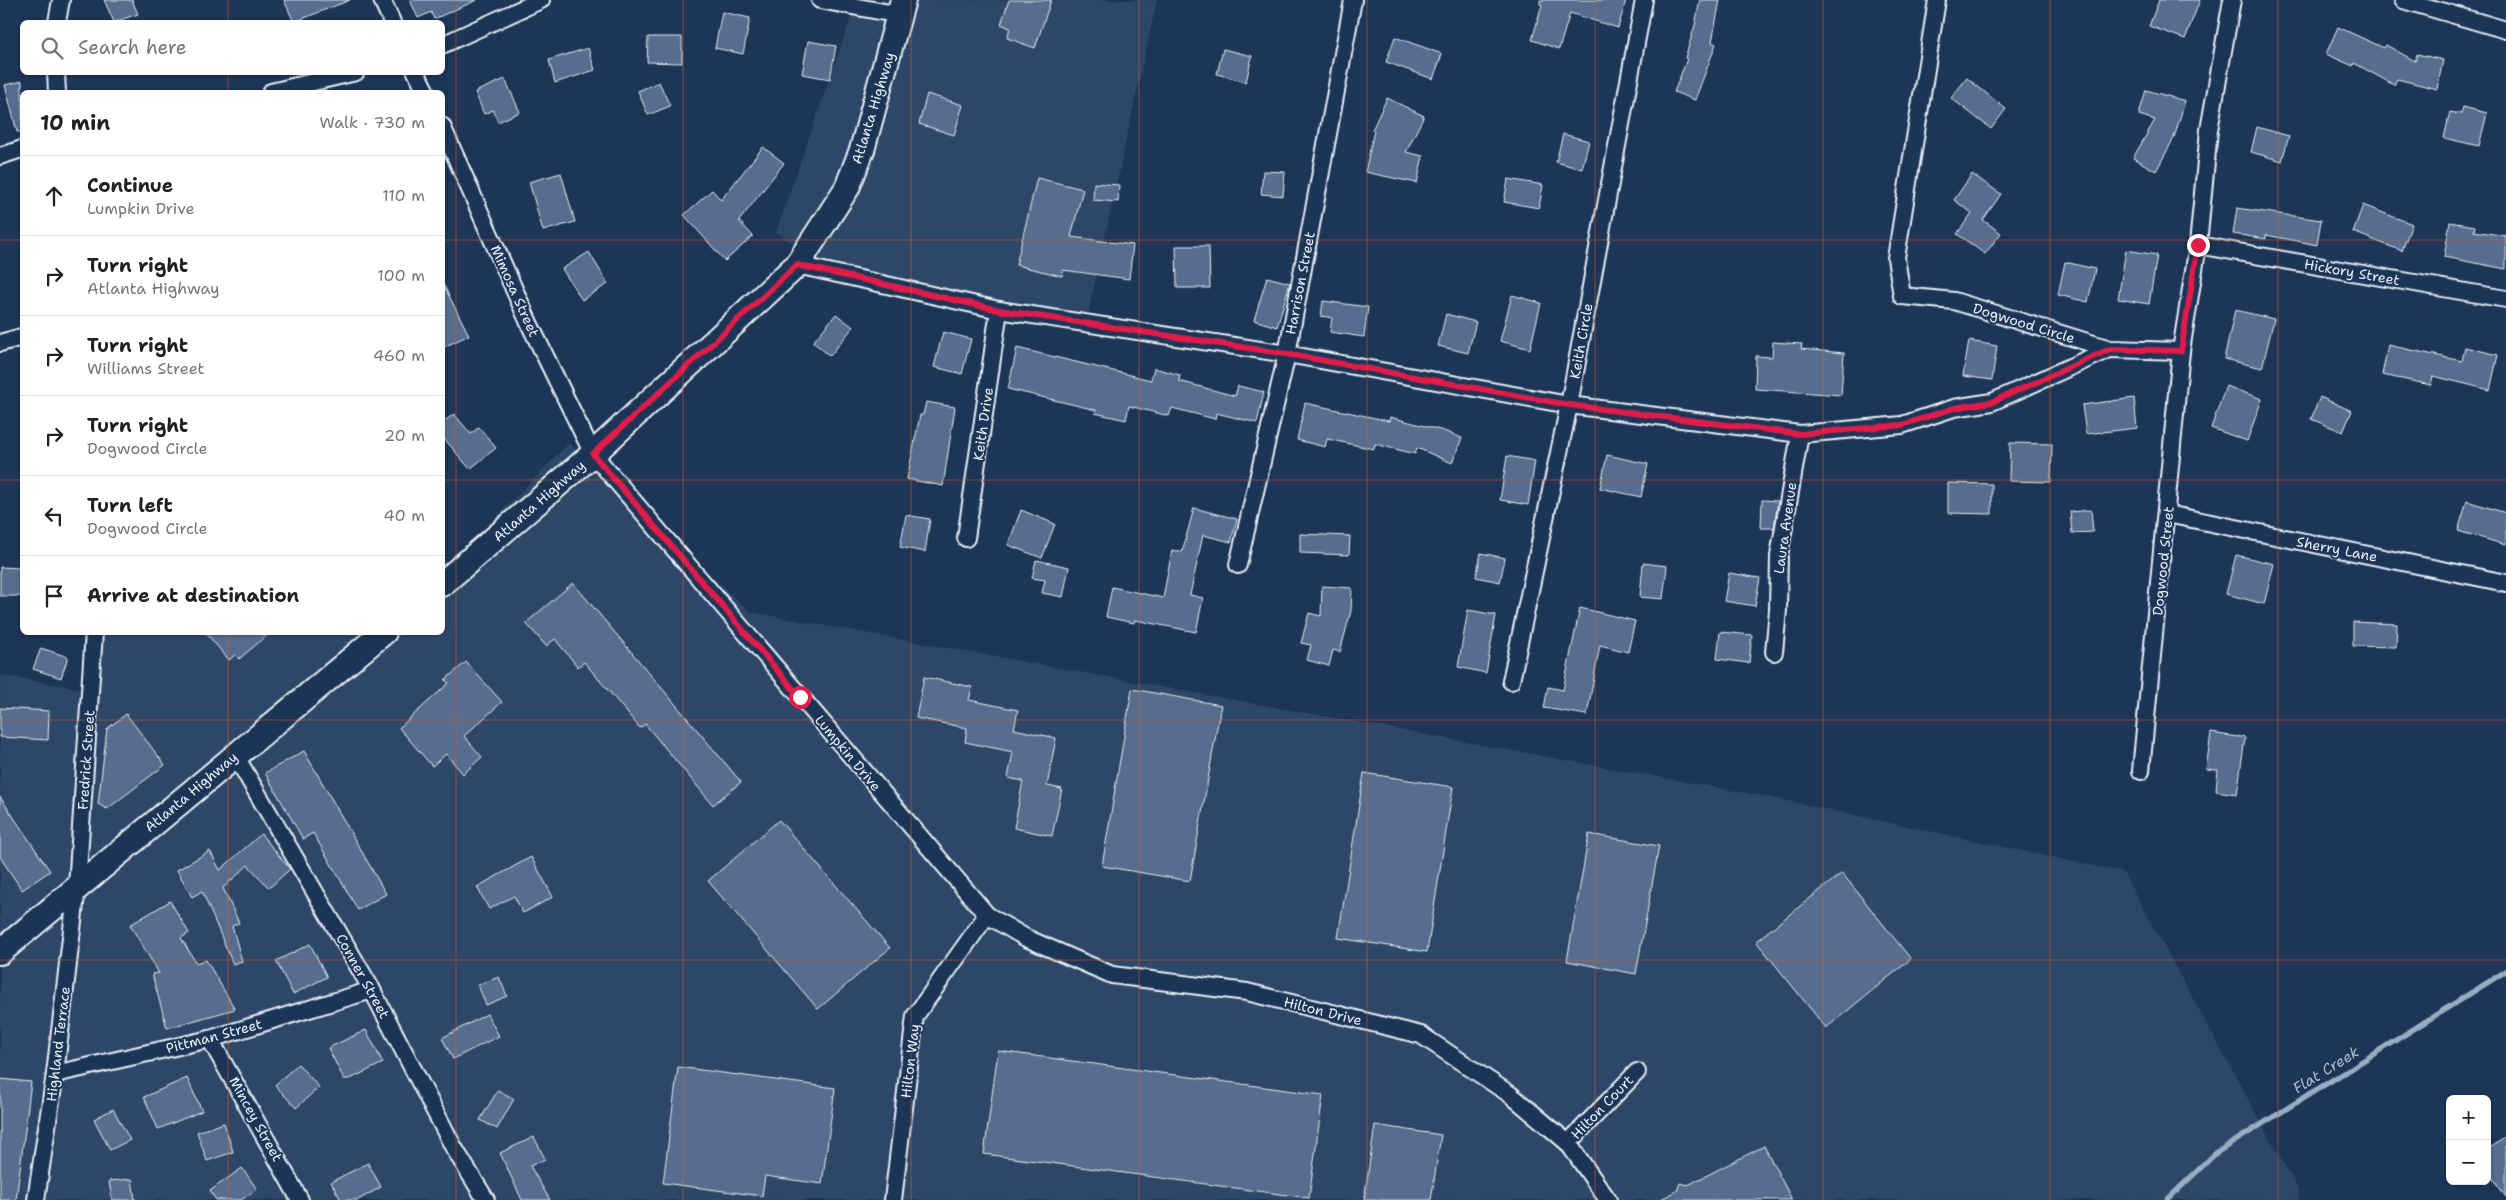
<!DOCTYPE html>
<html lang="en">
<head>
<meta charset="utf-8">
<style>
	:root { --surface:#fff; --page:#f2f2f2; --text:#202124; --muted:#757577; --line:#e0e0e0 }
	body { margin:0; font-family:"Shantell Sans",sans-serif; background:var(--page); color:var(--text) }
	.controls { position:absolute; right:15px; bottom:15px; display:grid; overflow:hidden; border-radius:8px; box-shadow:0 1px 4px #0004 }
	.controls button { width:45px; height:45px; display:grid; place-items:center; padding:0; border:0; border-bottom:1px solid var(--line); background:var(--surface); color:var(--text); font:25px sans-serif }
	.stop { position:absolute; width:15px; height:15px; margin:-11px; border:4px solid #e11d48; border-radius:50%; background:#fff }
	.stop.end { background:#e11d48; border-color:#fff; box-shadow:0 1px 5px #0008 }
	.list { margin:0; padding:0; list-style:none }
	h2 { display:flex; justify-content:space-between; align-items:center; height:65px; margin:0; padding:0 20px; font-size:21px }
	h2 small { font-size:16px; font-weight:400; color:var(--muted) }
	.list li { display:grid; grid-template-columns:32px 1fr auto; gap:15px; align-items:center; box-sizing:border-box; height:80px; padding:0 20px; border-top:1px solid var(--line) }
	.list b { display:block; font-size:19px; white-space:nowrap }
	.list p { margin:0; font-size:16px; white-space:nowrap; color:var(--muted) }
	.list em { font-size:16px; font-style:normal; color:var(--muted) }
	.icon { flex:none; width:28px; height:28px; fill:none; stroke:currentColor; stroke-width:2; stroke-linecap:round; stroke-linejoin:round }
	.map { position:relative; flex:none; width:2506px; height:1200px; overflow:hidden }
	.search { position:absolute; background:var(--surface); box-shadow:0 1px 4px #0004; left:20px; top:20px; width:425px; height:55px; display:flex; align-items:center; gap:12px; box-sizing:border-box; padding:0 18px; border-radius:8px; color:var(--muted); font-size:19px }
	.panel { position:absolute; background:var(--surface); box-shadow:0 1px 4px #0004; left:20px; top:90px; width:425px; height:545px; border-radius:8px }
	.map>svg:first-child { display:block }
	.built { fill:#2e4668 }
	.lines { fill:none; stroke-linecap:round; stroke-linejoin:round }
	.stream { stroke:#99adc4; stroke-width:5.5 }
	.building { fill:#566d90; stroke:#e8f1f8 }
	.minor-casing { stroke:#e8f1f8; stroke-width:20 }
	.secondary-casing { stroke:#e8f1f8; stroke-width:28 }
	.minor { stroke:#1d3557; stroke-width:16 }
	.secondary { stroke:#1d3557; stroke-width:24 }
	.route { stroke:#e11d48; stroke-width:6 }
	.grid { fill:none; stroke:#e8590c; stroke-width:1; stroke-opacity:0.55 }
	.labels { text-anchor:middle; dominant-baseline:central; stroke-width:4; stroke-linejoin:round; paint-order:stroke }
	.street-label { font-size:14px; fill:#e8f1f8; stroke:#1d3557 }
	.water-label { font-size:15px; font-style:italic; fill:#adbed1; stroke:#1d3557 }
</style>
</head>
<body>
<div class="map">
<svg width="2506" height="1200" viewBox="0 0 2506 1200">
	<rect width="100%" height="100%" fill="#1d3557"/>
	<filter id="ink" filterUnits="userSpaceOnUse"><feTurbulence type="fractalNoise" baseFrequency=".02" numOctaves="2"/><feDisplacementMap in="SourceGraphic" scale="10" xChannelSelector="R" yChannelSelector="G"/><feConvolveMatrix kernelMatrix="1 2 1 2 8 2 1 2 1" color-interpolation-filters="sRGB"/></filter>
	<g filter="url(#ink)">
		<g class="built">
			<path d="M857 0H1157L1084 332 840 275 776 232Z"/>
			<path d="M569 443 750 612 1774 798 2123 872 2299 1191 2298 1200H0V675L95 691 100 633 442 632 443 571Z"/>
		</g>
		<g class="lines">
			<path class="stream" d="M2167 1200 2216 1153 2506 971"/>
		</g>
		<g class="building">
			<path d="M104 0H132L138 14 114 22Z"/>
			<path d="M284 0H350L294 22Z"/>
			<path d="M410 0H477L434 19 431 12 418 18Z"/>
			<path d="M1009 0H1051L1035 48 1007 38 1010 28 1001 24Z"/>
			<path d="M1540 0H1626L1618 28 1570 13 1559 49 1532 40 1542 5 1540 4Z"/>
			<path d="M1700 0H1720L1712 42 1716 44 1695 100 1674 92 1687 59 1685 58 1695 25Z"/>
			<path d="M2159 0H2200L2185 39 2149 26Z"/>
			<path d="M722 12 750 18 743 54 715 48Z"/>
			<path d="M2338 27 2384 48 2386 45 2415 61 2417 54 2443 60 2437 89 2397 79 2394 85 2354 63 2353 66 2326 54Z"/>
			<path d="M648 37H682V63L647 62Z"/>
			<path d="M1395 37 1442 54 1433 79 1386 62Z"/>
			<path d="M808 41 836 46 830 79 802 74Z"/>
			<path d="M588 48 595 70 555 83 549 60Z"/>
			<path d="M1223 49 1252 56 1246 82 1217 74Z"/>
			<path d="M1967 78 2006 109 1991 129 1951 98Z"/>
			<path d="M505 79 520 112 498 122 493 110 484 114 475 92Z"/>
			<path d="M22 81V132H17L5 85Z"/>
			<path d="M659 82 670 106 648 115 638 91Z"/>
			<path d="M2146 90 2185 101 2174 138 2156 171 2133 158 2155 120 2139 115Z"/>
			<path d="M927 94 963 105 954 135 919 124Z"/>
			<path d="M1387 98 1424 116 1406 152 1423 156 1417 183 1365 172 1374 131 1372 130Z"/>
			<path d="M2463 107 2487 113 2479 146 2444 138 2450 112 2461 114Z"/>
			<path d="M2257 127 2289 136 2282 161 2251 152Z"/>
			<path d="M1563 134 1589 141 1582 169 1556 162Z"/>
			<path d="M763 147 784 163 739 221 753 236 725 261 684 215 712 190 721 200Z"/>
			<path d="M1263 171 1285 172 1283 196 1261 194Z"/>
			<path d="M561 173 575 222 543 231 529 182Z"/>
			<path d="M1972 174 2001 194 1983 220 2001 233 1985 254 1957 234 1972 213 1954 200Z"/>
			<path d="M1037 178 1083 189 1071 237 1133 245 1129 279 1063 270 1062 276 1016 265Z"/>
			<path d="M1508 179 1543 185 1539 208 1504 202Z"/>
			<path d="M1094 183 1119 185 1118 202 1093 200Z"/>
			<path d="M2363 205 2412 224 2402 251 2353 232Z"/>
			<path d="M2237 208 2321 220 2317 245 2266 235V239L2233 234Z"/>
			<path d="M2450 222 2475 226 2474 231 2506 236V269L2444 257Z"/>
			<path d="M1176 246H1209L1210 288H1177Z"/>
			<path d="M2126 250 2157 255 2149 304 2118 299Z"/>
			<path d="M589 252 608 284 582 300 562 269Z"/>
			<path d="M2065 262 2095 269 2088 302 2058 295Z"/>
			<path d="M1267 277 1290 283 1277 327 1254 320Z"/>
			<path d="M442 282 469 335 442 348Z"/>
			<path d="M1512 295 1541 303 1530 349 1500 341Z"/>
			<path d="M1323 301 1368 307 1364 337 1330 332 1332 318 1321 316Z"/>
			<path d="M2235 310 2274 319 2262 368 2224 359Z"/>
			<path d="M836 314 853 327 830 356 813 342Z"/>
			<path d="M1446 314 1476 322 1468 353 1438 346Z"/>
			<path d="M943 332 971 339 962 374 934 367Z"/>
			<path d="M1969 341 1997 346 1992 380 1963 376Z"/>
			<path d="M1773 342 1802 344 1801 349 1844 353 1841 395 1755 389 1756 356 1772 357Z"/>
			<path d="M2388 345 2462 361 2465 347 2498 355 2490 390 2433 376 2431 385 2382 375Z"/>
			<path d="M1017 348 1151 380 1154 368 1180 375 1179 381 1235 396 1238 386 1264 392 1257 423 1216 413 1215 419 1172 408 1169 416 1129 406 1126 420 1095 413 1096 410 1008 389Z"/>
			<path d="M2226 386 2262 399 2247 441 2211 428Z"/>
			<path d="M2320 397 2352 411 2343 432 2311 419Z"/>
			<path d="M2134 398 2137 428 2086 434 2082 405Z"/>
			<path d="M926 402 955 407 943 486 907 479 920 415H923Z"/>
			<path d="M1305 403 1389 421 1390 417 1444 431 1462 438 1452 463 1417 448 1415 454 1375 444 1374 449 1327 439 1325 447 1297 440Z"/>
			<path d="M454 414 471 434 479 427 496 448 470 469 442 436V423Z"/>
			<path d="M2010 443 2052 444 2051 482 2009 481Z"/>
			<path d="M1607 455 1648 464 1641 497 1600 488Z"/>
			<path d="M1507 456 1535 461 1528 505 1500 500Z"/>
			<path d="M1948 483 1992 484V514L1948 513Z"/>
			<path d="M1762 500 1778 501 1774 528H1761Z"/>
			<path d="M2467 501 2506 513V545L2458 531Z"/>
			<path d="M1194 508 1237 519 1231 542 1203 535 1190 595 1203 598 1196 632 1135 620 1134 623 1106 617 1112 587 1163 598 1172 550 1182 552Z"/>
			<path d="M1021 510 1055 524 1042 558 1008 545Z"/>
			<path d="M2091 510 2093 532 2072 533 2070 512Z"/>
			<path d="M906 515 930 519 925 552 900 547Z"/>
			<path d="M1300 534 1350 536 1349 555 1300 553Z"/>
			<path d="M1481 553 1505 558 1500 582 1476 577Z"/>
			<path d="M2236 555 2274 564 2264 604 2226 594Z"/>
			<path d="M1036 560 1069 567 1063 597 1042 593 1045 580 1032 578Z"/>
			<path d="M1643 563 1667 566 1663 599 1640 597Z"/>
			<path d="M0 567 22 568V596H0Z"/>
			<path d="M1729 573 1760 578 1755 606 1724 601Z"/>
			<path d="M573 583 741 782 713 805 645 724 640 728 584 662 578 667 555 639 546 646 526 623Z"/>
			<path d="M1322 586 1352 588 1351 611 1340 652 1333 650 1329 666 1307 660 1311 645 1301 643 1309 613 1321 616Z"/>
			<path d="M1580 608 1635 621 1628 652 1600 645 1587 715 1544 708 1548 687 1563 690Z"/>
			<path d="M1468 610 1496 615 1486 673 1458 667Z"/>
			<path d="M2353 622 2397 624 2396 647 2353 646Z"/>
			<path d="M205 632H271L239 659 235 655 229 660Z"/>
			<path d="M1720 632 1752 635 1749 663 1717 659Z"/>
			<path d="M41 648 68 657 61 678 33 669Z"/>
			<path d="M466 662 502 702 464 736 482 757 463 774 446 754 432 766 399 728 449 683 445 680Z"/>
			<path d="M924 677 972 687 969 700 1018 710 1014 729 1056 738 1047 786 1062 789 1052 836 1014 828 1023 781 1008 778 1013 752 965 742 967 728 916 718Z"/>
			<path d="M1132 689 1221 705 1190 881 1102 866Z"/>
			<path d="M0 708 49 711 48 740 0 737Z"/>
			<path d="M126 714 165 765 107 809 98 804 107 729Z"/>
			<path d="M2211 733 2245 738 2237 794 2216 791 2218 770 2206 769Z"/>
			<path d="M304 751 386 894 358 910 313 833 303 839 265 773Z"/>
			<path d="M1364 773 1453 787 1427 952 1338 938Z"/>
			<path d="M0 797 50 871 22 890 0 857Z"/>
			<path d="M779 820 890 948 818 1009 708 881Z"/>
			<path d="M261 834 290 869 269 888 248 865 223 888 239 923 232 926 242 961 233 964 202 891 192 897 177 870 210 851 220 870Z"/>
			<path d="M1589 834 1659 846 1636 974 1567 961Z"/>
			<path d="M531 857 553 897 523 913 514 896 489 909 477 887Z"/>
			<path d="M1842 873 1911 959 1826 1028 1756 941Z"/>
			<path d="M170 901 189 933 181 938 196 963 206 960 235 1009 167 1028 152 974 159 973 130 925Z"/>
			<path d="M310 944 327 977 293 994 276 961Z"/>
			<path d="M499 977 507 996 486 1005 478 985Z"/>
			<path d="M487 1014 499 1036 453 1059 442 1038Z"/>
			<path d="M366 1030 383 1063 350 1079H344L328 1048Z"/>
			<path d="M998 1051 1323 1095 1309 1198 984 1154Z"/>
			<path d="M298 1064 319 1087 296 1108 275 1085Z"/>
			<path d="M678 1067 835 1088 822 1184 765 1176 762 1196 663 1183Z"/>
			<path d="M187 1078 202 1111 158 1129 144 1097Z"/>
			<path d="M0 1079 31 1082 16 1200H0Z"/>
			<path d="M498 1090 514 1099 497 1129 480 1120Z"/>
			<path d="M113 1109 130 1140 110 1150 94 1119Z"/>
			<path d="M224 1123 233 1152 207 1161 197 1132Z"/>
			<path d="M1375 1125 1441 1135 1431 1200H1364Z"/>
			<path d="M534 1137 545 1159 530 1166 550 1200H522L500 1153Z"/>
			<path d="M2506 1137V1197L2487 1169V1150Z"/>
			<path d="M1764 1146 1792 1200H1659L1677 1191 1680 1183 1688 1185Z"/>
			<path d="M368 1163 381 1187 358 1200H341L331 1182Z"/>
			<path d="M242 1168 257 1189 241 1200H216L210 1191Z"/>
			<path d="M132 1179 135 1200H112L109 1181Z"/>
		</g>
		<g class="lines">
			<defs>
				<g id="minor">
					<path d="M382 0 392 22"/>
					<path d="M820 0 900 15"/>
					<path d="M1937 0 1896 258 1902 296 1954 301 2110 349 2181 351"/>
					<path d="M2403 0 2506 30"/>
					<path d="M57 22 61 0"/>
					<path d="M442 45 541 0"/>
					<path d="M56 72 57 92"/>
					<path d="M416 72 426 92"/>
					<path d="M271 92 356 72"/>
					<path d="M442 126 529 323 593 454 987 915 1026 938 1112 975 1247 992 1421 1035 1511 1095 1568 1143 1608 1200"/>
					<path d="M0 156 22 149"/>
					<path d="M2198 245 2506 299"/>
					<path d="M797 265 999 310 1287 354 1569 405 1800 434 1902 425 1954 408 1992 402 2110 349"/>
					<path d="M0 343 22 337"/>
					<path d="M2167 514 2506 583"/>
					<path d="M966 538 999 310"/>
					<path d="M1238 565 1287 354 1353 0"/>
					<path d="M1774 652 1778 610 1779 556 1800 434"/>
					<path d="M1511 681 1569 405 1644 0"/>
					<path d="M235 755 372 990 454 1148 486 1200"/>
					<path d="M2141 771 2181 351 2198 245 2209 130 2232 0"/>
					<path d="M210 1039 300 1200"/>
					<path d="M55 1074 210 1039 372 990"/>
					<path d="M1568 1143 1637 1072"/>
					<path d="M36 1200 55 1074 77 887 94 632"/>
					<path d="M893 1200 915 1016 987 915"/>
				</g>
				<g id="secondary">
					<path d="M442 584 593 454 797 265 847 188 862 150 903 0"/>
					<path d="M0 952 384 632"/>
				</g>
			</defs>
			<use href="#minor" class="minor-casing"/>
			<use href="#secondary" class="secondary-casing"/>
			<use href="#minor" class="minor"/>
			<use href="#secondary" class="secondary"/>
		</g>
	</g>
	<g class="lines" filter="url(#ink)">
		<path class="route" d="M800 697 593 454 797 265 999 310 1287 354 1569 405 1800 434 1902 425 1954 408 1992 402 2110 349 2181 351 2198 245"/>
	</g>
	<path class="grid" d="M228 0V22M456 0V1200M683 0V1200M911 0V1200M1139 0V1200M1367 0V1200M1595 0V1200M1823 0V1200M2050 0V1200M2278 0V1200M228 72V92M0 240H22M442 240H2506M0 480H22M442 480H2506M228 632V1200M0 720H2506M0 960H2506"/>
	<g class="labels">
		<g class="street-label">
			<text transform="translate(873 108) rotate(-73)">Atlanta Highway</text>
			<text transform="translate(2352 272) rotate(10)">Hickory Street</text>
			<text transform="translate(1300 283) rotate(-79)">Harrison Street</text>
			<text transform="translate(515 291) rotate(66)">Mimosa Street</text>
			<text transform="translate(2024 323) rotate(17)">Dogwood Circle</text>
			<text transform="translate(1581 341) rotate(-80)">Keith Circle</text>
			<text transform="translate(983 424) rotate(-82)">Keith Drive</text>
			<text transform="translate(539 501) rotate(-41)">Atlanta Highway</text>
			<text transform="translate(1785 528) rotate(-82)">Laura Avenue</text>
			<text transform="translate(2337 549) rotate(11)">Sherry Lane</text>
			<text transform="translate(2163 561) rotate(-84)">Dogwood Street</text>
			<text transform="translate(848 753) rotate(50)">Lumpkin Drive</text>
			<text transform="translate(86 760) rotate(-86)">Fredrick Street</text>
			<text transform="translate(191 792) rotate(-40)">Atlanta Highway</text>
			<text transform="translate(363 976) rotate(61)">Conner Street</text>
			<text transform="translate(1323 1011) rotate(14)">Hilton Drive</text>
			<text transform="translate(214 1036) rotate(-15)">Pittman Street</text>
			<text transform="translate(58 1044) rotate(-83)">Highland Terrace</text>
			<text transform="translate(910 1061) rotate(-83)">Hilton Way</text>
			<text transform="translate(1602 1107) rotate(-46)">Hilton Court</text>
			<text transform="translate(256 1119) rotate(61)">Mincey Street</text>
		</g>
		<g class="water-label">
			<text transform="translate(2326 1070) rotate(-32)">Flat Creek</text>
		</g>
	</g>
</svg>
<div class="controls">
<button>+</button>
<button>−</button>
</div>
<div class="stop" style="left:800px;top:697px"></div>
<div class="stop end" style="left:2198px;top:245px"></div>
<div class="search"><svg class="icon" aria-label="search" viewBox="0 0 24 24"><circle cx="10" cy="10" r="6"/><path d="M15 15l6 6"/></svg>Search here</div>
<section class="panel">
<h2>10 min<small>Walk · 730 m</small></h2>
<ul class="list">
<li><svg class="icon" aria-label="ahead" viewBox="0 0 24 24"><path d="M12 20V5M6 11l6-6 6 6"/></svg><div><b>Continue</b><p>Lumpkin Drive</p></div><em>110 m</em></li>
<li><svg class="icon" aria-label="right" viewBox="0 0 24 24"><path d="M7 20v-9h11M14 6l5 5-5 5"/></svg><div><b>Turn right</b><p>Atlanta Highway</p></div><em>100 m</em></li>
<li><svg class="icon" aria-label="right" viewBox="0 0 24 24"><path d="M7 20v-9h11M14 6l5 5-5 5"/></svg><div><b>Turn right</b><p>Williams Street</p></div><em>460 m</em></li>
<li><svg class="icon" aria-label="right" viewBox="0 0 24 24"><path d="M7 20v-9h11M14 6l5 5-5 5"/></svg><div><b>Turn right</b><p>Dogwood Circle</p></div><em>20 m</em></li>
<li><svg class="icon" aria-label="left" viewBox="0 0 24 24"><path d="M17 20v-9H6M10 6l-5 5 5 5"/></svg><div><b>Turn left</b><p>Dogwood Circle</p></div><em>40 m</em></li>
<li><svg class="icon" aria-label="arrive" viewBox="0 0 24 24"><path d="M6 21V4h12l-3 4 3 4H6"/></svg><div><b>Arrive at destination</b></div></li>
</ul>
</section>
</div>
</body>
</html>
